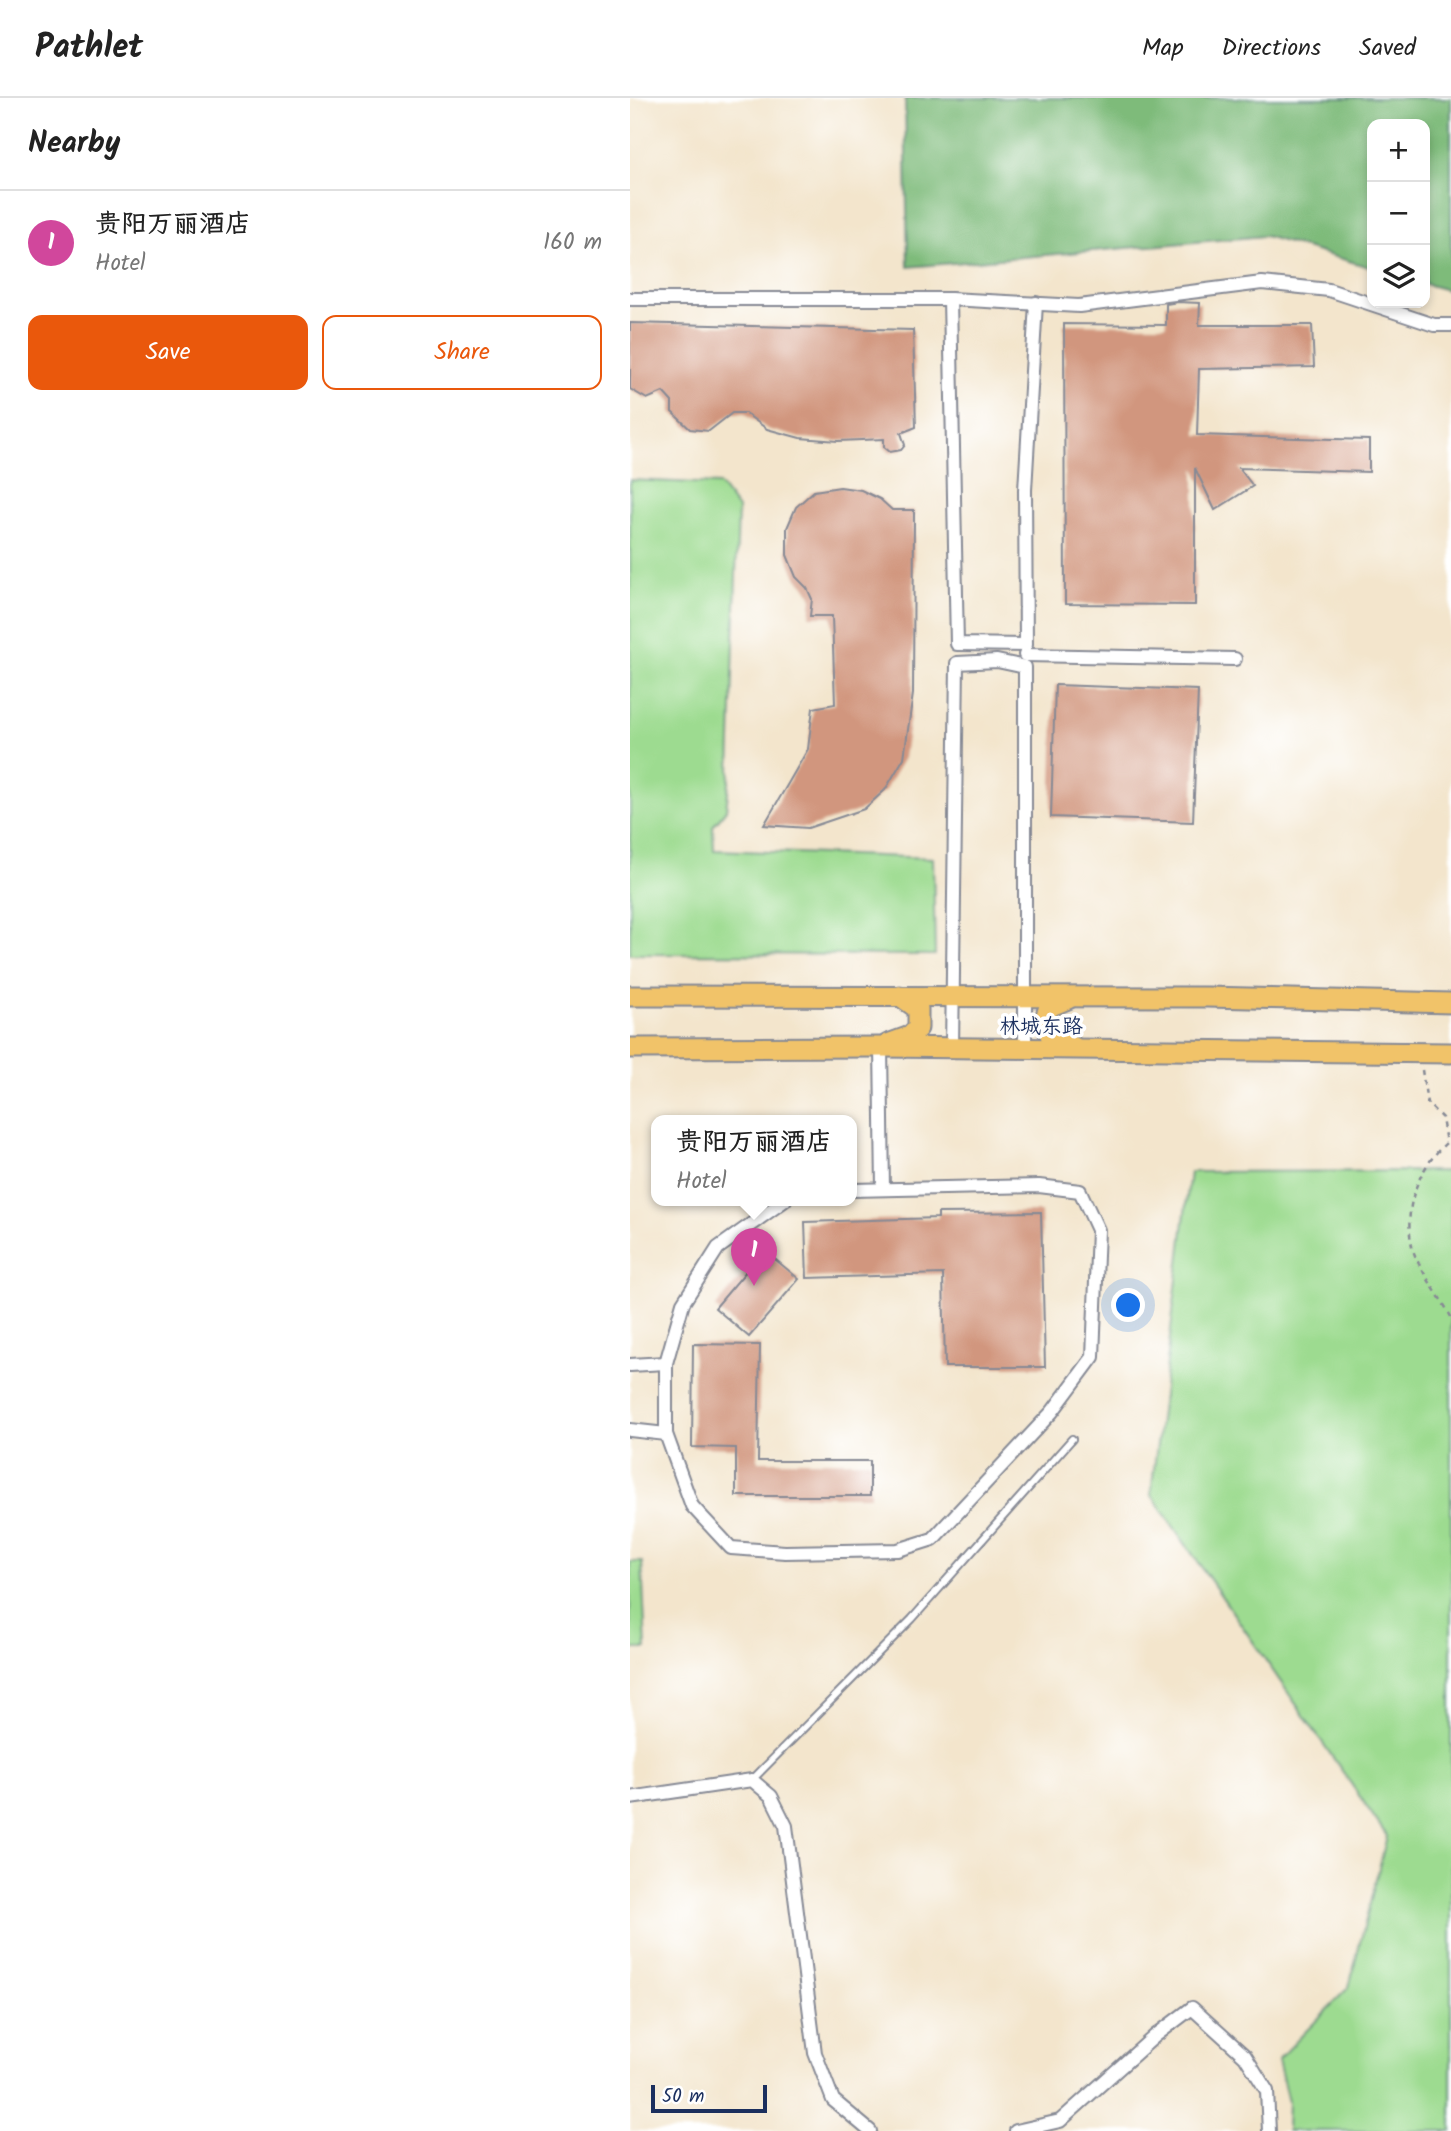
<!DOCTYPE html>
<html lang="en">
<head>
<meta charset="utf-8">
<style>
	:root { --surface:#fff; --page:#f6f6f6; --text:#222; --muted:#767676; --line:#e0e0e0; --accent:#ea580c }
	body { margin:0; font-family:Kalam,"LXGW WenKai TC",sans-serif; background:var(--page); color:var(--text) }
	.controls { position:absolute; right:21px; top:21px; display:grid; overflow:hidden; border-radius:14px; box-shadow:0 4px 10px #0003 }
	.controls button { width:63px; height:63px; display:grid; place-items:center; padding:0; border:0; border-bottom:2px solid var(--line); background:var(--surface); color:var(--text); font:35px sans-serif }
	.scale { position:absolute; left:21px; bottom:18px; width:116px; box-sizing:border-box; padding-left:7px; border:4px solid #1b2f5e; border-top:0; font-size:19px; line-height:24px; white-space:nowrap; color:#1b2f5e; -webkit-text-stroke:5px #fff; paint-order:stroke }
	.you { position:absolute; left:499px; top:1208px; width:24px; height:24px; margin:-18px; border:5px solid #fff; border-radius:50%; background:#1a73e8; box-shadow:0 0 0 10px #1a73e833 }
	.badge { display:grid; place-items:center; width:46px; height:46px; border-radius:50%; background:var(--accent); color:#fff; font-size:23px; font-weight:700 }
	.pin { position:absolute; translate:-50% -58px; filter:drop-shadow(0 2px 4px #0008) }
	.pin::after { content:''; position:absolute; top:37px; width:24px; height:21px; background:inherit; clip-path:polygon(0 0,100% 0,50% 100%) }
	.popup { position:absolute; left:21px; top:1017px; width:206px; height:91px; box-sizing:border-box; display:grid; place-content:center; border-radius:14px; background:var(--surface); filter:drop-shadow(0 2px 5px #0005); font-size:23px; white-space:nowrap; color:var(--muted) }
	.popup b { font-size:26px; color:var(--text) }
	.popup::after { content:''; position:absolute; left:50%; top:100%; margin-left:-14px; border:14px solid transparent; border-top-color:var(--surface) }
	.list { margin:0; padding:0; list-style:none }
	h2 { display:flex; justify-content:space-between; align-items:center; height:91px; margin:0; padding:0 28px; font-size:30px }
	h2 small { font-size:23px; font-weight:400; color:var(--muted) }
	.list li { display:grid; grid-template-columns:46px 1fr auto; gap:21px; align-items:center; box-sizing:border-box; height:105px; padding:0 28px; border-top:2px solid var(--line) }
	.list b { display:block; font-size:26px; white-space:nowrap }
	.list p { margin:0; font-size:23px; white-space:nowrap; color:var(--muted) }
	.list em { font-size:23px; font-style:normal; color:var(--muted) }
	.actions { display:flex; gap:14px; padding:21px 28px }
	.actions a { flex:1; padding:16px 0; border:2px solid var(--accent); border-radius:14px; text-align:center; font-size:24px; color:var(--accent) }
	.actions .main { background:var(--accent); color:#fff }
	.icon { flex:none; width:38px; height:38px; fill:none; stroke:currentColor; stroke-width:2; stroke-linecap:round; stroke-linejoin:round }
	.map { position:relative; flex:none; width:821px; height:2033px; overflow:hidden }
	header { display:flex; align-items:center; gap:42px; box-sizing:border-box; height:98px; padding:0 35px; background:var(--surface); border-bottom:2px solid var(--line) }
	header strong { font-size:33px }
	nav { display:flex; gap:38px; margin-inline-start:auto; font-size:24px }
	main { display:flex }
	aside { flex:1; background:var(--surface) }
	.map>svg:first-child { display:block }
	.green { fill:#9ddb90; stroke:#5c8577; stroke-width:2 }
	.forest { fill:#7ebb7a; stroke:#4c756c; stroke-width:2 }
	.building { fill:#d1967e }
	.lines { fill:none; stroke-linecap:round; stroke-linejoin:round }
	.service-casing { stroke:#878a95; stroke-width:10 }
	.minor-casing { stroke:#878a95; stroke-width:16 }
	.primary-casing { stroke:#878a95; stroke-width:23 }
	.path { stroke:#878a95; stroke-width:2.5; stroke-dasharray:5 5; stroke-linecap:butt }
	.service { stroke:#fff; stroke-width:6 }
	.minor { stroke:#fff; stroke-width:12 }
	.primary { stroke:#f1c369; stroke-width:19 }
	.labels { text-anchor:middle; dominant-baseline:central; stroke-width:7; stroke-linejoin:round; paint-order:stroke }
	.street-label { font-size:21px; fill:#1b2f5e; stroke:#fff }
</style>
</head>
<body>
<header>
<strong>Pathlet</strong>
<nav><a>Map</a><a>Directions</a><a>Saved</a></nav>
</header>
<main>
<aside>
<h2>Nearby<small></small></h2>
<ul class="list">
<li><span class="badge" style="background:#d1479c">1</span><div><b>贵阳万丽酒店</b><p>Hotel</p></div><em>160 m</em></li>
</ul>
<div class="actions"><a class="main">Save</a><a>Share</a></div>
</aside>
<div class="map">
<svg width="821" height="2033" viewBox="0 0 821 2033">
	<rect width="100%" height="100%" fill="#fff"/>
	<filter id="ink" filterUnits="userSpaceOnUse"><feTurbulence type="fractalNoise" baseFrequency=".0143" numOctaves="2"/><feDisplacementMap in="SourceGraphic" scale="14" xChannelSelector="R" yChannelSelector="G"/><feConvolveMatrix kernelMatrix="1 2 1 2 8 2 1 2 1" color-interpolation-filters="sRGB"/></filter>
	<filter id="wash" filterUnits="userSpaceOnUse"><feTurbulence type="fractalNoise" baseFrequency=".00686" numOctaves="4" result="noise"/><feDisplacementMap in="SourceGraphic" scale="28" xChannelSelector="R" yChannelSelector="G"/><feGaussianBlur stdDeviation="1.57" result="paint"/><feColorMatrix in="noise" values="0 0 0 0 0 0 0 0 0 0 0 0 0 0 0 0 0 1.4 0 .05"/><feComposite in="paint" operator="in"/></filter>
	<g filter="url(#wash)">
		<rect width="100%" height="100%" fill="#f3e5cc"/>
		<g class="green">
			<path d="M0 382 89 386 108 411 100 675 96 712 83 728 84 752 303 760 305 857 0 856Z"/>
			<path d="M821 1073V2033H657L658 2004 648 1962 719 1889 757 1738 521 1396 560 1074Z"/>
			<path d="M0 1464H12L16 1551H0Z"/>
		</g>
		<path class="forest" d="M275 0H821V193L795 186V26H742V170L635 138 278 169Z"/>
		<g id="blocks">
			<g class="building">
				<path d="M548 204 570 205 569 227H682L684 269 569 271 567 337 739 342V374L609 370 623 388 585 412 565 370V507L435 506 434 226 536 227V206Z"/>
				<path d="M0 225 283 232 286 329 271 335 275 347 271 352 260 354 254 349V341L208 343 170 340 137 331 115 315H102L79 333 60 331 42 314V304L33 294 17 301 0 291Z"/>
				<path d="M210 389 231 392 250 401 262 412H284L283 596 274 660 255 692 234 711 178 730 134 727 178 651 183 610 205 606 202 518H180L182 501 177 490 166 479 157 457V430L166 409 184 393Z"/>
				<path d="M425 587 568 592 563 724 421 719Z"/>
				<path d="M411 1114 415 1269H315L313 1176 177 1180 175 1124 308 1120V1115Z"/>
				<path d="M134 1152 169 1181 119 1239 85 1210Z"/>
				<path d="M63 1246 130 1247 128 1363H240V1398H106V1350L62 1349Z"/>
			</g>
		</g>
	</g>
	<g filter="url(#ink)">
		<use href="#blocks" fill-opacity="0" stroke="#878a95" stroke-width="2"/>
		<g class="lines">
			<defs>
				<path id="service" d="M122 1682 282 1521 442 1341"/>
				<g id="minor">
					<path d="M0 201H320L449 208 632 185 699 192 804 227H821"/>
					<path d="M320 201 327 546 396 547 395 392 406 205"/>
					<path d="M395 557 605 561"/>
					<path d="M251 949 253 1091"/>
					<path d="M322 951 327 565 367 563 395 569V950"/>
					<path d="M155 1102 88 1150 53 1205 36 1265V1336L62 1408 101 1450 155 1454 268 1452 303 1441 422 1314 463 1259 468 1132 450 1093 409 1088 222 1092"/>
					<path d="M0 1267 36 1265"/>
					<path d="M0 1332 36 1336"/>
					<path d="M0 1700 122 1682 141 1698 156 1728 185 1955 203 2002 240 2033"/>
					<path d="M386 2033 430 2023 525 1938 562 1910 615 1958 637 1993 639 2033"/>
				</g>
				<g id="primary">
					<path d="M0 898 577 899 821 905"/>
					<path d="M438 901 419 909 414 923 421 939 444 949"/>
					<path d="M258 946 280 938 288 930V911L270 898"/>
					<path d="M0 950 251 949 821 955"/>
				</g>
			</defs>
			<use href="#service" class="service-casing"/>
			<use href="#minor" class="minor-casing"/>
			<use href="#primary" class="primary-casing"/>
			<path class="path" d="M792 972 797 1005 812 1020 816 1045C788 1071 773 1109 782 1148 786 1168 811 1199 821 1219"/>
			<use href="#service" class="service"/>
			<use href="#minor" class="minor"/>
			<use href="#primary" class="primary"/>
		</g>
	</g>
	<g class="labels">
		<g class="street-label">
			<text x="411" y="929">林城东路</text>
		</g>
	</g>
</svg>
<div class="controls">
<button>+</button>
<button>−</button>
<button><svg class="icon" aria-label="layers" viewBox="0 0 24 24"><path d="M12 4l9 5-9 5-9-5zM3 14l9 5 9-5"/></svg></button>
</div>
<div class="scale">50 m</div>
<div class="you"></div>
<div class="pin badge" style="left:124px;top:1188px;background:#d1479c">1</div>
<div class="popup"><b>贵阳万丽酒店</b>Hotel</div>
</div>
</main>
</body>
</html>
